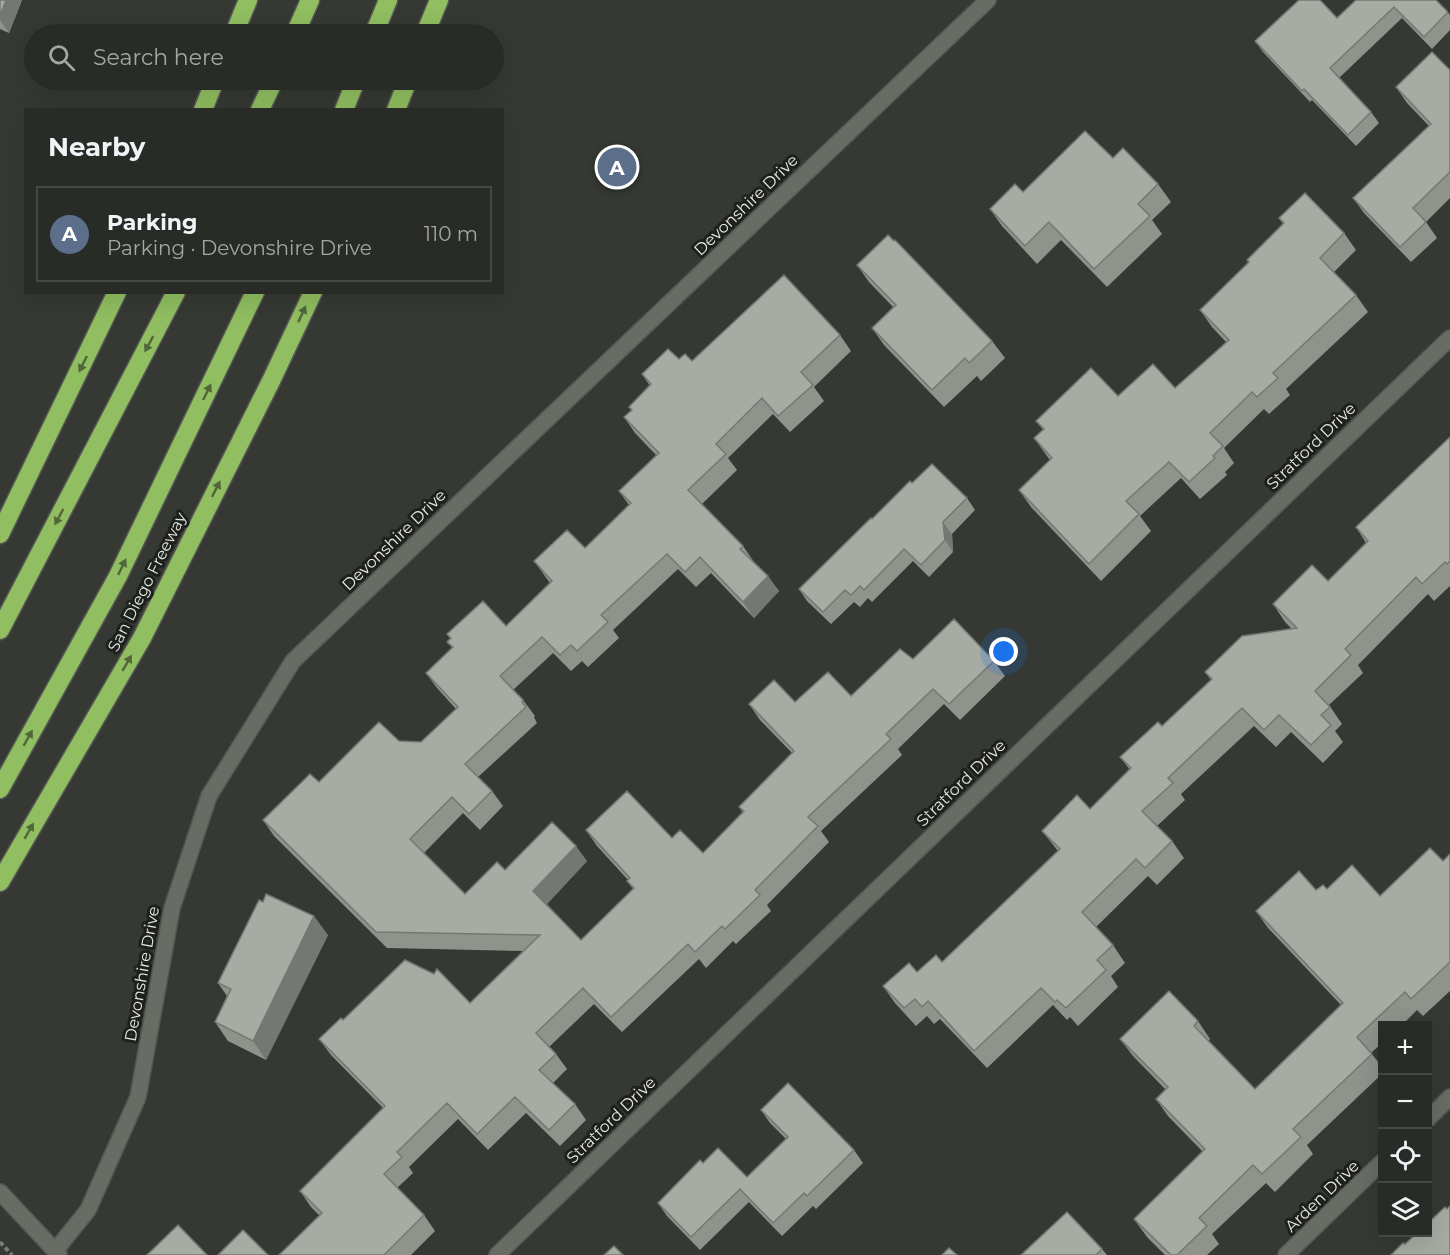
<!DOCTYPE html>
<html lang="en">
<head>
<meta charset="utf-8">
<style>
	:root { --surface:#282b26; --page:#30332e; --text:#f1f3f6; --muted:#a5a7a7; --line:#444743; --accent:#aab0fb }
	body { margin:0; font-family:Montserrat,sans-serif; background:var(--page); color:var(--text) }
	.controls { position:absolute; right:18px; bottom:18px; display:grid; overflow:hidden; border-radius:0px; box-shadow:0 6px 24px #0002 }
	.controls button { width:54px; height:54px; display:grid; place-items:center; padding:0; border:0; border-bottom:2px solid var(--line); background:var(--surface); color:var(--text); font:30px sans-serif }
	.you { position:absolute; left:1004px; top:652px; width:21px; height:21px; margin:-15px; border:4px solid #fff; border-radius:50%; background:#1a73e8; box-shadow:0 0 0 9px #1a73e833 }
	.badge { display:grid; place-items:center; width:39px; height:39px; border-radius:50%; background:var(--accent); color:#fff; font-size:20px; font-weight:700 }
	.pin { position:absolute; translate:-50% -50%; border:3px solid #fff; box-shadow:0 2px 6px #0006 }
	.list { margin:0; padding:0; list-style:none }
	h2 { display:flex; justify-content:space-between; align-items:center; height:78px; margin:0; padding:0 24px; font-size:26px }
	h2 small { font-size:20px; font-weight:400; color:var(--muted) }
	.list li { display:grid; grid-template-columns:39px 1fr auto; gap:18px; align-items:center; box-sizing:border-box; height:96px; margin:0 12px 12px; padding:0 12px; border:2px solid var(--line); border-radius:0px }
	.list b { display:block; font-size:22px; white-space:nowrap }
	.list p { margin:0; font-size:20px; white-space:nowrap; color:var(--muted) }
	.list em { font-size:20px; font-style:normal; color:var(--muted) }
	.icon { flex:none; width:33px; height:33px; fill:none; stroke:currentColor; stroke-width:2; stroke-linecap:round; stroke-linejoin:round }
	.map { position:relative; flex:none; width:1450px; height:1255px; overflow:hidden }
	.search { position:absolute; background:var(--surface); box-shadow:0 6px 24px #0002; left:24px; top:24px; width:480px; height:66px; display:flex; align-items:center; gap:15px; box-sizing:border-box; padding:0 21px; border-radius:33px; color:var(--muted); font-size:22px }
	.panel { position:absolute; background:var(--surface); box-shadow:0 6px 24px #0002; left:24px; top:108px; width:480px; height:186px; border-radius:0px }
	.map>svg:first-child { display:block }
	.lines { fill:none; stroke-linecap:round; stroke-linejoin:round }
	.minor-casing { stroke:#555853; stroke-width:18 }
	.highway-casing { stroke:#555853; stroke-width:21 }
	.path { stroke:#7a7c77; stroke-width:4; stroke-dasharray:4.5 3; stroke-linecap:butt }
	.minor { stroke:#686c65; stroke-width:15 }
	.highway { stroke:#90be60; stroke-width:18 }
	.wall { fill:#8f938c }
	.shaded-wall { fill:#747872 }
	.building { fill:#a6aba3; stroke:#747872; stroke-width:1.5 }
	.oneway { fill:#51673b }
	.labels { text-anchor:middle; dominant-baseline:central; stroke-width:6; stroke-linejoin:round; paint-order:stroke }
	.street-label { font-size:16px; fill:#e6e8e4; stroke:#1e201d }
</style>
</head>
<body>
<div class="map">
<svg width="1450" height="1255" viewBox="0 0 1450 1255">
	<rect width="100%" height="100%" fill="#363933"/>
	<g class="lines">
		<defs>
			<g id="minor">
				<path d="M1428 1119 1450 1097"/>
				<path d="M0 1192 59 1255"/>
				<path d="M55 1251 88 1210 138 1097 172 908 209 796 293 661 988 0"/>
				<path d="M497 1255 1450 338"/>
				<path d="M1286 1255 1382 1162"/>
			</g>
			<g id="highway">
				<path d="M234 34 248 0"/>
				<path d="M295 34 310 0"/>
				<path d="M374 34 388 0"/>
				<path d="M425 34 439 0"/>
				<path d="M203 110 215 80"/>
				<path d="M260 110 274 80"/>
				<path d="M344 110 356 80"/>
				<path d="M396 110 408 80"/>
				<path d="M0 534 117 292"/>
				<path d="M0 630 176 292"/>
				<path d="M0 789 118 576 255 292"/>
				<path d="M0 882 142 638 271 381 313 292"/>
			</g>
		</defs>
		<use href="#minor" class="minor-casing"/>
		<use href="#highway" class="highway-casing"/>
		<path class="path" d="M0 1242 12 1255"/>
		<use href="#minor" class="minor"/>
		<use href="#highway" class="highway"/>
	</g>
	<g class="wall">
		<path d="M0 0H22L9 33 0 29Z"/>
		<path d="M1356 0 1447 11 1450 15V30L1432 49 1402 18 1339 78 1371 112 1379 123 1356 146 1312 100 1310 102 1263 52 1255 41 1337 18Z"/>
		<path d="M1450 70V198L1426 222 1437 238 1411 262 1364 213 1353 198 1429 126 1407 103 1396 87Z"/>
		<path d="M1113 158 1158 184 1171 202 1152 220 1162 234 1107 287 1061 240 1037 264 1002 226 990 209 1023 192Z"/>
		<path d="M1279 218 1344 233 1356 250 1334 272 1356 295 1368 312 1286 389 1290 395 1269 414 1264 409 1224 448 1234 463 1225 472 1227 475 1200 499 1181 478 1140 516 1151 531 1101 581 1031 507 1019 490 1050 460 1034 438 1043 430 1036 421 1118 396 1175 388 1226 342 1212 327 1200 310 1249 263 1247 260 1283 224Z"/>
		<path d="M857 265 992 341 1005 358 981 381 977 376 944 407 884 345 872 328 893 307 869 282Z"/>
		<path d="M840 335 851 351 814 387 824 401 790 432 773 414 728 458 737 470 702 504 743 546 754 562 779 591 754 618 711 573 696 587 678 569 613 630 619 638 588 667 582 661 571 671 553 653 513 690 523 700 535 716 534 717 537 723 478 777 492 791 503 806 480 830 463 813 424 853 465 894 505 870 587 861 547 904 581 940 633 889 627 881 628 880 597 846 586 830 672 838 703 853 743 813 739 807 792 753 760 720 749 704 795 702 851 696 913 659 994 661 1005 676 960 720 944 704 898 749 902 755 821 831 829 842 767 905 771 911 736 944 733 941 706 968 699 959 622 1032 594 1004 549 1047 556 1054 567 1069 553 1083 575 1104 586 1120 560 1146 526 1113 488 1150 458 1119 409 1167 413 1173 397 1188 424 1215 435 1231 411 1255H279L320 1216 311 1207 300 1191 383 1108 331 1055 319 1039 343 1020 470 1003 524 951 387 948 274 836 263 820 319 782 399 741 421 742 456 709 437 688 426 673 452 648 447 642 450 639 447 634 506 626 550 583 534 561 585 548 629 505 619 491 656 455 635 433 624 417 631 410 629 407 650 386 642 374 679 359 692 361Z"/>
		<path d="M1450 437V586L1434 601 1428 594 1358 665 1363 673 1329 705 1342 724 1335 731 1343 742 1323 763 1291 732 1276 747 1254 726 1181 794 1185 800 1157 826 1172 841 1184 858 1157 885 1148 876 1096 927 1113 945 1125 963 1111 976 1118 987 1078 1026 1070 1017 1067 1020 1053 1005 987 1068 940 1019 934 1024 927 1016 916 1026 895 1003 883 986 942 962 1058 851 1042 831 1090 809 1130 770 1120 757 1162 726 1211 680 1205 672 1292 629 1285 622 1273 604 1328 581 1366 543 1356 527Z"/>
		<path d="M967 498 975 510 952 534 953 552 929 577 913 561 872 602 868 598 860 607 854 602 831 624 807 601 799 589 872 519Z"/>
		<path d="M1450 854V991L1423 1016 1417 1010 1401 1026H1383V1042L1371 1053 1383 1068V1073L1307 1145 1313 1154 1275 1192 1266 1183 1212 1234 1219 1244 1207 1255H1165L1147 1237 1134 1219 1203 1152 1168 1116 1156 1099 1166 1090 1133 1056 1120 1039 1198 1021 1210 1039 1208 1041 1255 1089 1341 1005 1268 928 1256 911 1316 890 1327 889 1380 896 1443 861Z"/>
		<path d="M328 935 266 1060 228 1041 215 1022 227 996 218 983Z"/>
		<path d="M761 1110 854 1150 863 1163 816 1209 813 1206 782 1236 749 1202 700 1250 667 1216 658 1203 703 1163 747 1177 786 1139 770 1123Z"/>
		<path d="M1102 1249 1107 1255H1021Z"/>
	</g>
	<g class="shaded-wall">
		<path d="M6 0H22L9 33 0 20V16Z"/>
		<path d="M943 522 952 534 953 552 945 540Z"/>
		<path d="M768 576 779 591 754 618 743 602Z"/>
		<path d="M576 846 587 861 545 906 533 891Z"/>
		<path d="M314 916 328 935 266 1060 253 1041Z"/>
	</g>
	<g class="building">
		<path d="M0 0H6L0 16Z"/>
		<path d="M1299 0H1320L1337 18 1356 0H1436L1447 11V13L1424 37 1394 7 1330 68 1371 112 1348 135 1304 89 1302 91 1255 41Z"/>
		<path d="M1432 52 1450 70V172L1413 208 1426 222 1400 247 1353 198 1431 124 1396 87Z"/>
		<path d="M1085 131 1113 158 1123 148 1158 184 1138 204 1150 216 1094 269 1049 222 1025 246 990 209 1015 184 1023 192Z"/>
		<path d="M1305 193 1344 233 1320 258 1356 295 1273 373 1278 378 1257 397 1252 392 1210 433 1223 446 1213 456 1215 458 1189 482 1169 462 1126 501 1139 514 1089 564 1019 490 1052 458 1034 438 1044 429 1036 421 1091 368 1118 396 1153 364 1175 388 1229 340 1200 310 1249 262 1247 260 1284 223 1279 218Z"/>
		<path d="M888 235 894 241 895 240 992 341 969 363 965 358 932 390 872 328 896 305 857 265Z"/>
		<path d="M784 275 840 335 801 372 813 385 778 416 762 398 716 444 726 454 688 490 743 546 740 549 768 576 743 602 700 557 685 572 667 554 601 615 608 622 577 651 571 645 560 655 542 637 500 676 523 700 522 702 526 707 465 764 492 791 469 814 452 797 410 839 465 894 497 862 505 870 552 822 576 846 533 891 581 940 634 888 627 881 630 878 586 830 627 791 672 838 680 830 703 853 744 811 739 807 794 751 749 704 774 680 795 702 828 672 851 696 900 649 913 659 954 619 994 661 949 704 933 689 886 734 891 739 808 817 818 826 755 890 760 895 725 929 722 926 695 952 688 944 611 1017 583 988 536 1033 556 1054 539 1070 575 1104 549 1130 515 1097 477 1134 447 1103 397 1152 402 1157 384 1174 424 1215 384 1255H279L322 1213 300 1191 385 1106 319 1039 341 1018 343 1020 405 960 434 974 437 969 470 1003 540 935 376 932 263 820 310 774 319 782 379 722 399 741 421 742 458 707 426 673 453 647 447 642 451 638 447 634 483 601 506 626 552 581 534 561 567 530 585 548 631 503 619 491 659 453 624 417 632 410 629 407 651 384 642 374 668 349 679 359 685 354 692 361Z"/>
		<path d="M1450 437V561L1447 564 1445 562 1422 584 1416 577 1345 649 1351 655 1315 691 1330 707 1321 715 1331 725 1311 745 1279 715 1264 730 1242 708 1168 778 1173 783 1142 811 1172 841 1145 868 1136 859 1082 912 1113 945 1097 960 1106 970 1066 1008 1057 1000 1055 1002 1041 988 974 1051 928 1001 922 1007 915 999 904 1008 883 986 909 963 917 972 936 955 942 962 1060 849 1042 831 1077 795 1090 809 1131 768 1120 757 1158 722 1162 726 1212 679 1205 672 1242 636 1297 628 1273 604 1312 565 1328 581 1368 541 1356 527Z"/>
		<path d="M932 464 967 498 943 522 945 540 921 565 904 549 864 590 860 586 851 595 845 590 823 612 799 589 871 518 872 519 910 481 912 483Z"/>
		<path d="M1430 848 1443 861 1450 854V962L1411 999 1405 992 1357 1037 1372 1054 1293 1129 1301 1137 1262 1174 1253 1165 1199 1218 1207 1226 1177 1255H1171L1134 1219 1205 1149 1156 1099 1168 1087 1120 1039 1169 991 1198 1021 1194 1026 1255 1089 1343 1003 1256 911 1299 871 1316 890 1323 885 1327 889 1352 865 1380 896Z"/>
		<path d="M266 894 314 916 253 1041 215 1022 231 989 218 983 259 900 263 902Z"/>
		<path d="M788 1083 854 1150 807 1196 804 1193 773 1223 740 1189 691 1237 658 1203 700 1160 703 1163 718 1148 747 1177 788 1137 761 1110Z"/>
		<path d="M1450 1206V1255H1391L1403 1243 1405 1244 1417 1233H1428V1223L1445 1207 1447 1209Z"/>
		<path d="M1067 1212 1102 1249 1096 1255H1021Z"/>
		<path d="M178 1225 207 1255H147Z"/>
		<path d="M243 1230 268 1255H218Z"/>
		<path d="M614 1246 623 1255H604Z"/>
		<path d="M949 1248 957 1255H942Z"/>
	</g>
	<defs><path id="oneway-solid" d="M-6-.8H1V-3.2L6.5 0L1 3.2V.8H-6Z" transform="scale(1.5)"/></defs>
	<g class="oneway">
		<use href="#oneway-solid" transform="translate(302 314) rotate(-65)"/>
		<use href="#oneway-solid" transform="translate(149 344) rotate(118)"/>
		<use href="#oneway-solid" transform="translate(83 364) rotate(116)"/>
		<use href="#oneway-solid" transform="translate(207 392) rotate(-64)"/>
		<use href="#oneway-solid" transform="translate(216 489) rotate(-63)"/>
		<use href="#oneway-solid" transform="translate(59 517) rotate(118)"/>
		<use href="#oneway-solid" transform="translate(122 567) rotate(-64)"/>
		<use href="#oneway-solid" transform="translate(127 663) rotate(-60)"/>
		<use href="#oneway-solid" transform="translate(28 738) rotate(-61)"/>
		<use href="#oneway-solid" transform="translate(29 831) rotate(-60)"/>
	</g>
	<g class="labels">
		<g class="street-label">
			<text transform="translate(746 205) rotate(-44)">Devonshire Drive</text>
			<text transform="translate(1311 446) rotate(-44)">Stratford Drive</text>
			<text transform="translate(394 540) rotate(-44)">Devonshire Drive</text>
			<text transform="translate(147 582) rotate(-63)">San Diego Freeway</text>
			<text transform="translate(961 783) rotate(-44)">Stratford Drive</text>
			<text transform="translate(142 974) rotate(-80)">Devonshire Drive</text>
			<text transform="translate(611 1120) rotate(-44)">Stratford Drive</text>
			<text transform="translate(1322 1196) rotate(-44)">Arden Drive</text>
		</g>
	</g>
</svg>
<div class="controls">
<button>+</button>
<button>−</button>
<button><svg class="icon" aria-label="locate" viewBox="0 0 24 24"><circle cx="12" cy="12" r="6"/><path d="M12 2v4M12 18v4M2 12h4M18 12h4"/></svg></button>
<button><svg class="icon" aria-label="layers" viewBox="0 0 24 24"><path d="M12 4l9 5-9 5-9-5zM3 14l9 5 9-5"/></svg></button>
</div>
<div class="you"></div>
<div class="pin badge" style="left:617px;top:167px;background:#5c6f8a">A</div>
<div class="search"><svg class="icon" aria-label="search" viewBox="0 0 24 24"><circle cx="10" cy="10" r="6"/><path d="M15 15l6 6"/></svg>Search here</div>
<section class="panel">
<h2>Nearby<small></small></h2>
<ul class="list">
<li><span class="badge" style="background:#5c6f8a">A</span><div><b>Parking</b><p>Parking · Devonshire Drive</p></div><em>110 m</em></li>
</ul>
</section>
</div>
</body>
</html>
